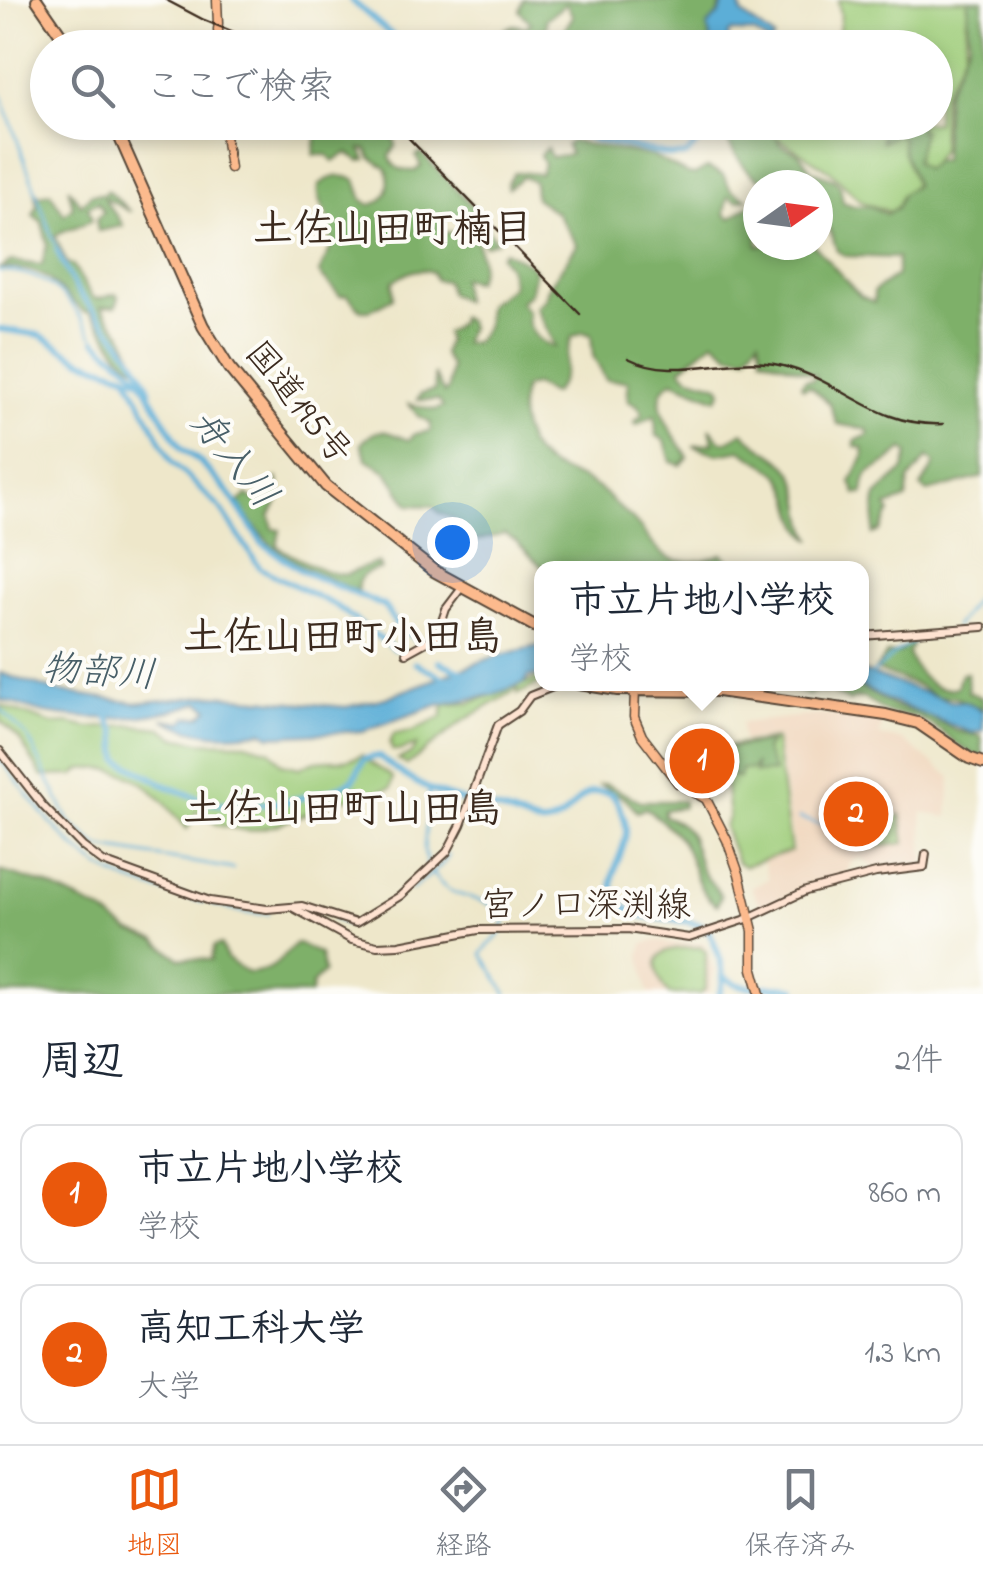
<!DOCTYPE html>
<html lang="ja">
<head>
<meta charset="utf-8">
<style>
	:root { --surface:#fff; --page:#f2f2f3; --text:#1f2937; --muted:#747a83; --line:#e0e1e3; --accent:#ea580c }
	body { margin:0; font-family:"Indie Flower","Klee One",sans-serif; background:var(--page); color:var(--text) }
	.compass { position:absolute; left:743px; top:170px; width:90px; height:90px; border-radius:50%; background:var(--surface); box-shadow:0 5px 15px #0003; rotate:76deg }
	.you { position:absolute; left:452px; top:542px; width:35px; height:35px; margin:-25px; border:8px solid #fff; border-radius:50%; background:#1a73e8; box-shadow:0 0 0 15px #1a73e833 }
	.badge { display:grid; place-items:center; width:65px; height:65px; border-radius:50%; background:var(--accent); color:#fff; font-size:32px; font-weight:700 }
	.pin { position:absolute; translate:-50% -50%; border:5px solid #fff; box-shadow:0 2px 10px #0006 }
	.popup { position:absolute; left:534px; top:561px; width:335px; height:130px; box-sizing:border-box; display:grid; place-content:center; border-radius:20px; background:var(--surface); filter:drop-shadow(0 2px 8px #0005); font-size:32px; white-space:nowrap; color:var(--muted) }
	.popup b { font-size:38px; color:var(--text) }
	.popup::after { content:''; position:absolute; left:50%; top:100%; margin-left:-20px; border:20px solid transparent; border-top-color:var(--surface) }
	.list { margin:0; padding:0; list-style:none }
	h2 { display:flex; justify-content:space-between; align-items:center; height:130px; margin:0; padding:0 40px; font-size:42px }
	h2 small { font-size:32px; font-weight:400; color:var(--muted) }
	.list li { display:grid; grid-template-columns:65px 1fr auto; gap:30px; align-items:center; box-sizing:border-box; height:140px; margin:0 20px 20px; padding:0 20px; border:2px solid var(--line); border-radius:20px }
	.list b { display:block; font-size:38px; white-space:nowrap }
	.list p { margin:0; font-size:32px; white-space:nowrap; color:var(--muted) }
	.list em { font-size:32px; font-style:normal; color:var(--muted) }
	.icon { flex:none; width:55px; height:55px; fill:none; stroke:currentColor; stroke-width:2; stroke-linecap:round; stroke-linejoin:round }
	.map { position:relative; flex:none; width:983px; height:994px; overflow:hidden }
	.search { position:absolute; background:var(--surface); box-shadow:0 5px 15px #0003; left:30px; right:30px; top:30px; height:110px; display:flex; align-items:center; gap:25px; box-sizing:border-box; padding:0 35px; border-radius:55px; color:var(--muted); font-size:38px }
	.sheet { height:450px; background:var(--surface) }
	nav { display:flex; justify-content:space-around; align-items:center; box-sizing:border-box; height:140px; border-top:2px solid var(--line); background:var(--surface); font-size:28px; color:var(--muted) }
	nav a { display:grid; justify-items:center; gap:5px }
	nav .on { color:var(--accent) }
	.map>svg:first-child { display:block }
	.built { fill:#f0d6bc }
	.green { fill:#9ecc79; stroke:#6c7b4c; stroke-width:2.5 }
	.forest { fill:#7eb069; stroke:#5c6d44; stroke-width:2.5 }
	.water { fill:#5caed7; stroke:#4c6c7a; stroke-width:2.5 }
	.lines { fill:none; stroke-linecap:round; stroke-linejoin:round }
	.stream { stroke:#5caed7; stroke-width:2.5 }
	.canal { stroke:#5caed7; stroke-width:5 }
	.river { stroke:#5caed7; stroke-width:6 }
	.secondary-casing { stroke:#564638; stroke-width:10 }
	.primary-casing { stroke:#564638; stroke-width:11 }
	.highway-casing { stroke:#564638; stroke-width:14 }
	.secondary { stroke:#fee3d1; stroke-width:6 }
	.primary { stroke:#fcba8d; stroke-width:8 }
	.highway { stroke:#fcba8d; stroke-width:10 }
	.rail { stroke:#3b2a1e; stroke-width:2.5 }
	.labels { text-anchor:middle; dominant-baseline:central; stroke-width:8; stroke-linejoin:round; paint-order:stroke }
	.street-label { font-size:35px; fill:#3b2a1e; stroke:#fdfcf7 }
	.water-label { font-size:38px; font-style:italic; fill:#485f68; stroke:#fdfcf7 }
	.quarter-label { font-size:40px; font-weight:bold; fill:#3b2a1e; stroke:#fdfcf7 }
</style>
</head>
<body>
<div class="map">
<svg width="983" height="994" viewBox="0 0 983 994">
	<rect width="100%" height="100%" fill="#fdfcf7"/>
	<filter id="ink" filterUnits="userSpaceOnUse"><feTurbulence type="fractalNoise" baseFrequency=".01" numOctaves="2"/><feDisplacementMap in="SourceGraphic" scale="20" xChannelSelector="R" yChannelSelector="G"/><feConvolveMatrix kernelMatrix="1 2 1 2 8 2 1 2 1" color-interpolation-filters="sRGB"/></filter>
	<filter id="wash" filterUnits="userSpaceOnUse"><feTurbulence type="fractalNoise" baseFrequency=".0048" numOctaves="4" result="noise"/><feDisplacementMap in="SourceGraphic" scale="40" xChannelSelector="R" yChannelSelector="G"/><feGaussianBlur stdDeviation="2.25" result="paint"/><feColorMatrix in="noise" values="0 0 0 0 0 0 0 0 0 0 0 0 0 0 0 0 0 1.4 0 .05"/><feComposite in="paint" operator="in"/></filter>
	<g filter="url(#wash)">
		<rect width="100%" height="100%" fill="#eee7ca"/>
		<g class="built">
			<path d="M812 715H882L880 736 903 740 951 777 948 817 922 812 924 863 875 869 861 858 851 862 845 878 805 887 762 909 751 888 768 879 763 860 794 851 777 737 743 741 741 723Z"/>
			<path d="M722 727 723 775 684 779 682 741 694 731Z"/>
			<path d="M659 940 668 944 704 943 714 972 709 994H649L640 956 643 944Z"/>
		</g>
		<g class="green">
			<path d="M838 0H968L965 51 943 96 941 150 919 181 909 190 902 203 890 212 862 202 830 171 776 137 773 123 936 122V48L837 47 841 15Z"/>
			<path d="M542 677V682L518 694V689L463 721 407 765 398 759 411 754 416 745 399 751 392 750 390 742 394 734 413 731 442 717 444 705 470 703Z"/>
			<path d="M0 705 52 724 68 723 90 728 131 725 162 728 174 737 200 742 246 743 270 750 282 764 300 768C325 752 337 767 362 755 372 766 387 771 393 778L391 788 337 801 277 825 248 831 218 825 197 811 187 829C155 791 135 764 81 769L75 775 42 776 19 738 0 720Z"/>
			<path d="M775 739 791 851 744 866 737 862 724 827 729 816 721 747Z"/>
			<path d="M901 815 905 843 863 849 859 821Z"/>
			<path d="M701 947 706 952V989L700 994H669C660 984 648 959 667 951 677 947 692 948 701 947Z"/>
		</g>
		<g class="forest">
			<path d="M523 0H722L711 47H554L573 16 566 4 546 19 547 27 535 35 520 29 503 30 513 25 526 27 531 23 520 11Z"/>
			<path d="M968 0H983L982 477 928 492 921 487 935 464 928 457 909 480 906 499 887 506 890 512 880 531 873 534 876 496 904 470 908 453 903 449C898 453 894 457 889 461 870 475 866 466 863 494H856L851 482 864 457 863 448 855 447V441L868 435V430L837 424 830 404 810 386 803 388 801 385 806 379 813 380 816 375 762 357 759 339 747 356 730 354 714 341 681 368 688 376 719 385 722 391 717 399 673 381C641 398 678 439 688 457L681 465 671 462 665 441 656 435 655 415 636 425 634 422 643 414 637 405 628 400V381L606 380 593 356 591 335 583 332 572 337C563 357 569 380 552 394L534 385 525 387C513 415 525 454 554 468 572 476 596 482 609 498 617 508 628 513 637 524 647 535 655 551 669 558 685 565 707 561 722 554L728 559 730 568H543L516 541 505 534 475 541 454 519 439 513 433 506 409 505 387 472 367 459 361 444C380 422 388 434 409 440L415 434 430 431 431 423 418 416 409 404 435 410 443 407 438 400H417L421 394 435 390 434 374 444 393 448 390 451 367 443 354 447 340 445 333 459 323 460 317 467 321 469 328 463 343 475 342 486 327 487 305 512 286 509 268 500 256 504 251 530 264 535 271 530 293 520 302 528 312C525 330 540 343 555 347L536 307 545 299 548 288 577 245 557 213 535 198 534 181 522 177 508 188 507 184 515 172 540 174 544 164 540 155 547 148 551 157 570 154 566 145 571 141 652 156 688 174 695 175 707 168 723 175 731 190 747 199 736 201 728 196 725 214 731 218 751 204 758 210V245H814L860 296 874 302V291L897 275V258L846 256 837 251 829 228 818 222V185C768 185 755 190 728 142L741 138 739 131 745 123H774L776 137 782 145 799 154 811 170 834 179 840 186 843 202 854 206H870L886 214 897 208 902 194 915 186C912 169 901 157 902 138L896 134 882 142 881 136 892 123H920L919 131H923L915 162 925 169 936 160H943L946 93 969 42Z"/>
			<path d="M318 123H395L392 129 396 146 390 156C392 169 403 171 415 171L421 166 416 156 421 153 487 221V229L497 242 485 245 472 221 458 219 450 212 439 227 443 233 456 232 477 240C480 255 484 269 475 282L461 278 463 301 450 294 446 281 436 280 432 272C417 266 406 274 393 281V298L370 310H361L347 295 340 296 319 273 333 243C327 234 332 229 328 218 323 205 317 199 319 185 330 176 343 174 356 180L363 200 370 205C388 202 391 185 387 169L371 158 367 150 361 149 366 160 360 161 347 153 333 161 328 155H314Z"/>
			<path d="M68 187 81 205 91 194H104L107 190 131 212 105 198C106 207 119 215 123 226L98 231 96 219 104 212 98 202 88 207 92 220C80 228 66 227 55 236L67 264 73 265 92 297 98 299 116 294 119 297 116 306 101 307 122 334 139 367C117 363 108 331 93 316 84 305 90 318 80 309 49 280 47 268 0 268L11 261 42 265 47 244 42 222 33 215 37 206 35 190 39 196 50 192 64 214 73 207Z"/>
			<path d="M710 428 721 441H728L743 432C757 448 781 455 792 472 806 493 800 520 813 540 791 526 797 496 781 477 771 465 754 460 741 450L718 454 693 446 713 443Z"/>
			<path d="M277 477 281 496 270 516 273 529 280 530 277 546C290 555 333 578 347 574 359 570 362 566 378 563L381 569C367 571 356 576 358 591 344 588 334 580 321 575 279 557 263 541 238 503L247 495 254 500H272Z"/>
			<path d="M914 641 908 654C917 675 933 694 957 687L961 674 967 673 968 692 983 698V710L955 697H937L919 686 875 670 887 654 899 653Z"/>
			<path d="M775 684C794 684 846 692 859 687L895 707 923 714 957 731 981 736 983 758C957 750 943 727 916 717 906 714 894 716 884 711 870 704 866 692 849 701L832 693 814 692 809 695Z"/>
			<path d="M771 742 765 749 774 772 755 773 756 763 752 770 741 769 739 778 727 773 723 749Z"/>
			<path d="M606 784 640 801H683V807L664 810V816C696 827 691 842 701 868 706 880 716 885 721 896L717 905C695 893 695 862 682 842 674 829 658 819 646 808L637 812 626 799 600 785Z"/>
			<path d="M0 871 47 885 103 912 130 932 155 940 179 958 211 960 214 946 221 945 227 959 248 973C279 970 276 961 297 943L320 954 324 972 312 984 311 994H0Z"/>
		</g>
		<g class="water">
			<path d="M724 0H739L742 14 774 38 770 44 754 33 731 32 728 34 729 47H712L707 26 720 13Z"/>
			<path d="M542 645V675L528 677 525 683 492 695 438 705 363 731 270 736 262 731C227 738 196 736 163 719L183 722 187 717 201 716 209 709 200 702C151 720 97 722 45 713 30 710 16 703 0 700V673L56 691 136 703 215 695 346 707 385 698 496 656Z"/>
			<path d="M862 671 950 701 966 702 983 711V731L972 733 889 701 858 685 799 684H862Z"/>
		</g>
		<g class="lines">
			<g class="stream">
				<path d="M0 92 57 250"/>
				<path d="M0 271C48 270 73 301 95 340"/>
				<path d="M955 627 983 589"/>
				<path d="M871 675 897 652 920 638 950 633"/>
				<path d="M0 708 29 739 70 823 99 847 233 869"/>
				<path d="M0 759C27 793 63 844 100 867 130 886 169 892 203 902"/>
				<path d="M859 813 860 815 890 811"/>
				<path d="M799 818 820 824 832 823"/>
				<path d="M466 821 472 806"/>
				<path d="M427 865 424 849 429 791"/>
				<path d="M431 872C436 879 442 886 449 890 463 900 515 900 503 929 499 939 487 944 482 954L507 994"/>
				<path d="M411 890C424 879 441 869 449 855"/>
				<path d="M211 904 245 913 268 914"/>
				<path d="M333 919 348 924"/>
			</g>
			<g class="canal">
				<path d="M57 250C63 264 69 280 79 293 101 321 140 357 150 391"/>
				<path d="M95 340 144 380"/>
				<path d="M126 374 172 462 221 509 260 568 336 606 394 649"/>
				<path d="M415 663 446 679"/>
			</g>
			<g class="river">
				<path d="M351 0 407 48"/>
				<path d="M543 122 594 139 673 156 686 155 717 122"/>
				<path d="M0 329 40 335 81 360 141 380 181 448 199 461 229 493 262 543 302 571 384 606 397 625 419 641"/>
				<path d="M439 662 468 674"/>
				<path d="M104 711 116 732 119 760 169 787 209 802 235 806 284 802 331 791 353 780 364 759 379 756C427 797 452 797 508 813 520 816 533 826 545 824 576 820 575 781 612 794 619 804 626 817 626 830 627 854 599 880 621 903 645 928 685 913 708 929 717 948 729 975 719 994"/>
				<path d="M725 977C744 994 771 983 796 989L795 994"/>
			</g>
		</g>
	</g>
	<g filter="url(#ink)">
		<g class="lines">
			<defs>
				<g id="secondary">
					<path d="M862 636 983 627"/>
					<path d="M406 653 437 636 446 609 462 588"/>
					<path d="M0 751 43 806 83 847 103 862 210 901 267 909 302 906 356 923 400 896 447 852 461 825 498 725 519 711 530 696 560 684"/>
					<path d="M292 907 352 940 377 946 399 945 478 930 628 929 689 938 744 920 806 891 876 873 924 867 926 854"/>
				</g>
				<g id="primary">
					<path d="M217 0 218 24"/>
					<path d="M218 29 219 48"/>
					<path d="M223 122 230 168"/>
					<path d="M635 690 634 717 642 736 678 783 706 799 727 840 739 874 753 931V969L760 994"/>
				</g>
				<g id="highway">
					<path d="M37 0 70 48"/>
					<path d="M113 122 203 326 229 368 326 486 434 571 542 630"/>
					<path d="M579 684 618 690 718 691 886 715 918 723 969 758 983 763"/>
				</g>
			</defs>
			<use href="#secondary" class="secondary-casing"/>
			<use href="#primary" class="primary-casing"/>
			<use href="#highway" class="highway-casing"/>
			<use href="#secondary" class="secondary"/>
			<use href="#primary" class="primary"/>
			<use href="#highway" class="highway"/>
			<g class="rail">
				<path d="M166 0 204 20 273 48"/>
				<path d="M393 122 580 314"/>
				<path d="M628 358C676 382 729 354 779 365 842 379 873 427 943 424"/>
			</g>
		</g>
	</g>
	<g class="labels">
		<g class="street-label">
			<text transform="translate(297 404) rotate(51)">国道195号</text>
			<text x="586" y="907">宮ノ口深渕線</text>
		</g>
		<g class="water-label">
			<text transform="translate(232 460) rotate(51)">舟入川</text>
			<text transform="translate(99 674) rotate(4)">物部川</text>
		</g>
		<g class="quarter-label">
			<text x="393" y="231">土佐山田町楠目</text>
			<text x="343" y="639">土佐山田町小田島</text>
			<text x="343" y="811">土佐山田町山田島</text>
		</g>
	</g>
</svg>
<svg class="compass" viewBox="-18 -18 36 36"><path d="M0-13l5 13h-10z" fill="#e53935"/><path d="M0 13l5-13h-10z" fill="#747a83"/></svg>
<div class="you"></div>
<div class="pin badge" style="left:702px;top:761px">1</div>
<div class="popup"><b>市立片地小学校</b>学校</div>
<div class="pin badge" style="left:856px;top:814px">2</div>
<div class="search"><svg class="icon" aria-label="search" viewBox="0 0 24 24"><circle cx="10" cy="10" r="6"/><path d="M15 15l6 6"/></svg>ここで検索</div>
</div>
<section class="sheet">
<h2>周辺<small>2件</small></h2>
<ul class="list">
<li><span class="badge">1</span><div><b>市立片地小学校</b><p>学校</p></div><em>860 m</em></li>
<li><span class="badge">2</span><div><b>高知工科大学</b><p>大学</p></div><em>1.3 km</em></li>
</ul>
</section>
<nav>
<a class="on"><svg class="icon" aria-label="map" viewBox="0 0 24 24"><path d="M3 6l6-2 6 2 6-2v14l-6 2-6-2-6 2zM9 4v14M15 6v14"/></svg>地図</a>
<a><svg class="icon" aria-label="directions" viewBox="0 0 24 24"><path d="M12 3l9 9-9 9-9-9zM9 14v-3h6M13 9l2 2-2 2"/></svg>経路</a>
<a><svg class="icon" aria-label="saved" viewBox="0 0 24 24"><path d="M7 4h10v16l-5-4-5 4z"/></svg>保存済み</a>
</nav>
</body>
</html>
